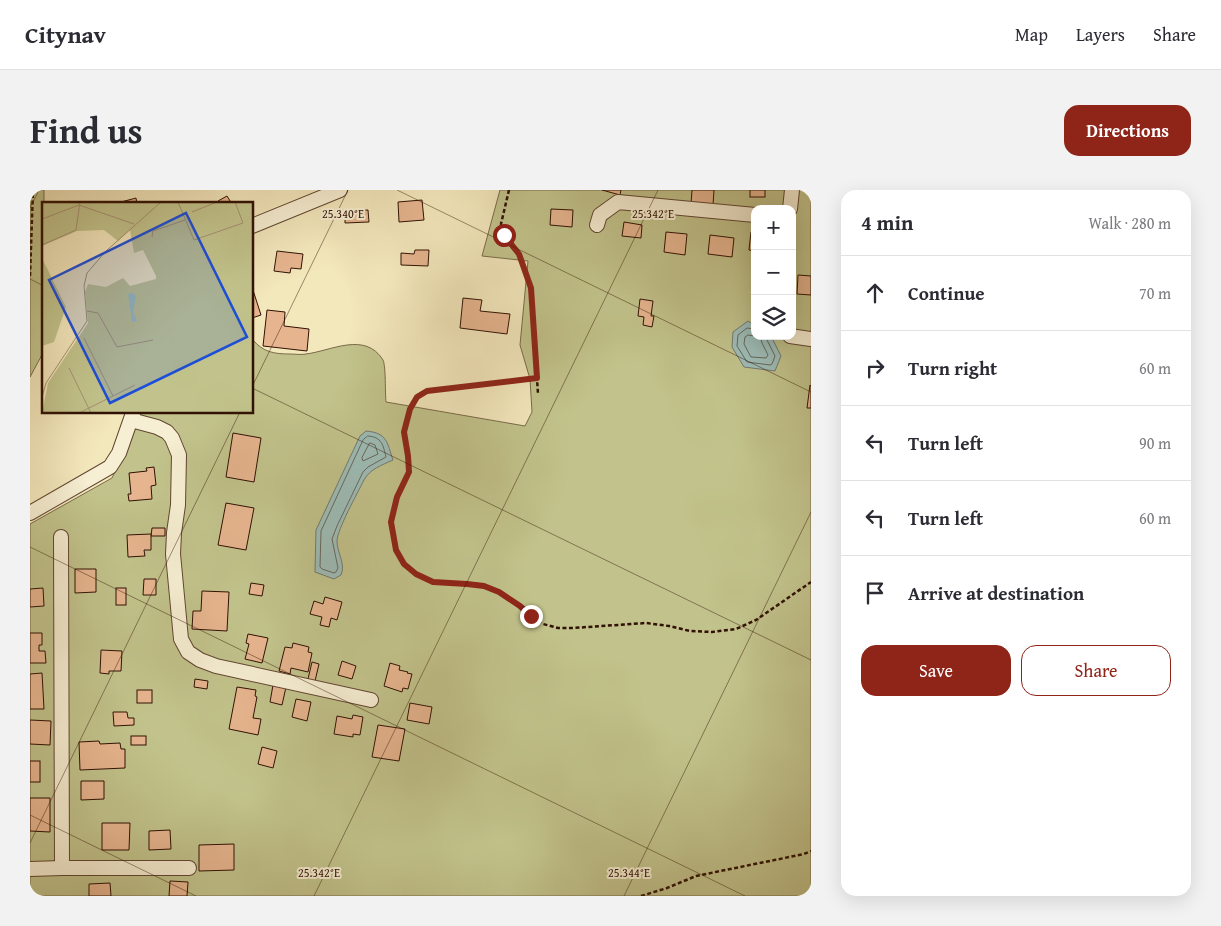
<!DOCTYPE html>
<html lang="en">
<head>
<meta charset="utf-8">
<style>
	:root { --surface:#fff; --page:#f2f2f3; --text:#2b2b33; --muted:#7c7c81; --line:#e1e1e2; --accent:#8f2418 }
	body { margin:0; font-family:"Gentium Book Plus",serif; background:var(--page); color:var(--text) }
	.controls { position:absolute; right:15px; top:15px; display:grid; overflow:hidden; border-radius:10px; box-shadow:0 5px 20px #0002 }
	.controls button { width:45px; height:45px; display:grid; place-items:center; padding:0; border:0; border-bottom:1px solid var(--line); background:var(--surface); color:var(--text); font:25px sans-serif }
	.stop { position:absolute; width:15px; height:15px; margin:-11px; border:4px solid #8f2418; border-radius:50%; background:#fff }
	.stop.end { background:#8f2418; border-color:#fff; box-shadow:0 1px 5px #0008 }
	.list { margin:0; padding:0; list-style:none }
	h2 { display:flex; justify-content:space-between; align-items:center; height:65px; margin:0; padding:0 20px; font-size:21px }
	h2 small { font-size:16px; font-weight:400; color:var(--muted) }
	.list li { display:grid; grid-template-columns:32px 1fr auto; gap:15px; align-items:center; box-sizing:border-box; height:75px; padding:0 20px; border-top:1px solid var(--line) }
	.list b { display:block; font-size:19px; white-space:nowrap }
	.list em { font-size:16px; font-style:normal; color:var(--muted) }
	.actions { display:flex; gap:10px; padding:15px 20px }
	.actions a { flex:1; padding:11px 0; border:1px solid var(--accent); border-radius:15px; text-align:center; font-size:18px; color:var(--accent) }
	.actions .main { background:var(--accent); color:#fff }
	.icon { flex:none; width:28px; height:28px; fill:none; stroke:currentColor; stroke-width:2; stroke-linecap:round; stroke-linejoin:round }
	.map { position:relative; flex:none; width:781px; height:706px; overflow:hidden; border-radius:15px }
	header { display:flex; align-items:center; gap:30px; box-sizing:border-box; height:70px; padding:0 25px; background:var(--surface); border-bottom:1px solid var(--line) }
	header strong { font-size:24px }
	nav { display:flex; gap:28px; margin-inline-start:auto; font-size:18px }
	.intro { display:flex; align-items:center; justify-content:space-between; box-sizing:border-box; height:120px; padding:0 30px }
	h1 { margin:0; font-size:35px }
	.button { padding:12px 22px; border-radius:15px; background:var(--accent); color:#fff; font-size:18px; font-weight:700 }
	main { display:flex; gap:30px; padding:0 30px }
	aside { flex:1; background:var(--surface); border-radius:15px; box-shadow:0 5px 20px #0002 }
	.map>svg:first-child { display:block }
	.green { fill:#c2c38c; stroke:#796a48; fill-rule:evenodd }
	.water { fill:#9ebeb9; stroke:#727970 }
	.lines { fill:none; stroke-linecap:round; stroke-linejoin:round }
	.shore { stroke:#67685e; stroke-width:1 }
	.building { fill:#e6b58f; stroke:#301103 }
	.street-casing { stroke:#614631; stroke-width:16 }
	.path { stroke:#301103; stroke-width:2.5; stroke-dasharray:4 2.5; stroke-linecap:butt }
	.street { stroke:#f7efd3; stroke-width:14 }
	.route { stroke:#8f2418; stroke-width:6 }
	.ticks { fill:none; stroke:#301103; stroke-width:1; stroke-opacity:0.45 }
	.inset-road { fill:none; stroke:#a59172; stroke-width:1 }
	.view { fill:#1d4ed8; fill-opacity:0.15; stroke:#1d4ed8; stroke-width:2.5 }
	.inset-edge { fill:none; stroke:#301103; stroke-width:2.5 }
	.ticks-label { font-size:12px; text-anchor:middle; fill:#301103; stroke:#f7efd3; stroke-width:4; stroke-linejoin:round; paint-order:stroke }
</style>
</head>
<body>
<header>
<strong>Citynav</strong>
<nav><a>Map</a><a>Layers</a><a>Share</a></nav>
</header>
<div class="intro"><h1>Find us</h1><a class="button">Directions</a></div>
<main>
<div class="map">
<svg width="781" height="706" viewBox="0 0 781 706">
	<rect width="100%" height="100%" fill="#f3e7bc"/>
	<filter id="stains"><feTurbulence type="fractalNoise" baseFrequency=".004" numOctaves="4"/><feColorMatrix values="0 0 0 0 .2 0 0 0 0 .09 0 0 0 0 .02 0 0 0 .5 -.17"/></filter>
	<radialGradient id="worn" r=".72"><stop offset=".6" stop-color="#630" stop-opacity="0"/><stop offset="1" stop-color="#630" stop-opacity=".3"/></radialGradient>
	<g class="green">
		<path d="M0 0H14V161L0 187Z"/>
		<path d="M470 0H781V706H0V334L82 288 100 250 110 223 222 222 223 150C233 162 244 164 260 164 265 164 271 165 276 164 301 161 335 141 353 170 356 176 355 204 356 212L495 236 502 222 500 189 490 155 498 71 452 66ZM725 19H762V146H725Z"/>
	</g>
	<g class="water">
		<path d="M718 131 725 136V146H741L751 166 745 181 714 177 702 157 703 142Z"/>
		<path d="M336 241C358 243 357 253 363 270 352 275 340 279 334 290 328 302 307 340 307 351 307 363 316 374 311 385L304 389 285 382 286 340 330 246Z"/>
	</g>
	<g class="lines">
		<g class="shore">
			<path d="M725 139 717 138 708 145 707 156 717 172 740 175 742 174 745 166 737 150V146"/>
			<path d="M725 146 718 145 715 147 714 154 721 167 736 168 738 165 732 153 730 146"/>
			<path d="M338 246C352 247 353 255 356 267L338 277 333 282 307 336 302 349 308 378 306 382 304 383 292 379 290 377 291 341 333 250Z"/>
			<path d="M340 253 345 255 348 264 333 271 332 268Z"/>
		</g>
	</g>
	<g class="building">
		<path d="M572 0H591L590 5Z"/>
		<path d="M662 0H684L683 15 661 14Z"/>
		<rect x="720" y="0" width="15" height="7"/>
		<path d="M197 6 202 14H190L188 11Z"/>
		<path d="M106 8 107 14H91V12Z"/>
		<path d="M392 10 394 30 369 32 368 12Z"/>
		<path d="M521 19 543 20 542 37 520 35Z"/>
		<path d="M338 20 339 32 315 33V21Z"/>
		<path d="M594 32 612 35 611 48 592 46Z"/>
		<path d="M636 42 657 44 655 65 634 62Z"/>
		<path d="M721 42H725V61L719 60Z"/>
		<path d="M680 45 704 48 702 67 678 64Z"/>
		<path d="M385 60H399L398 76 371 75V63L384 64Z"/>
		<path d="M247 61 273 64 271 79 261 78 260 83 244 81Z"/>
		<path d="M768 85 781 86V105L767 104Z"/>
		<path d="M222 97 231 125 222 128Z"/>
		<path d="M433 108 452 110 450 121 480 124 477 144 430 138Z"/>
		<path d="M610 109 623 111 621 126H624L622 137 613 135 614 127 608 126Z"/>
		<path d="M237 120 255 122 254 136 279 139 277 161 233 156Z"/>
		<path d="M780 195 781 196V218H777Z"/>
		<path d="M203 243 231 248 224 292 196 287Z"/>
		<path d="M124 277 126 295 121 296 122 309 99 311 98 304H101L99 283 117 281 116 278Z"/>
		<path d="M196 313 224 318 216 360 188 355Z"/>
		<path d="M122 338H135V346H121Z"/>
		<path d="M121 344V360H114L115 366 98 367 97 345Z"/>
		<path d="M45 379H66V402L45 403Z"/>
		<path d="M114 389H126V405H113Z"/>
		<path d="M221 393 234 395 232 406 219 404Z"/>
		<path d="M13 398 14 416 0 417V399Z"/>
		<rect x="86" y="398" width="10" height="17"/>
		<path d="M172 401 199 402 197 441 162 439 163 421H171Z"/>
		<path d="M295 407 312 412 307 430 301 428 299 437 290 435 292 427 280 424 284 411 293 414Z"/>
		<path d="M0 443H12V455H9V461H15L16 473H0Z"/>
		<path d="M218 444 238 448 232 473 215 469 219 454 216 453Z"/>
		<path d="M263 453 279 457 278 462 282 463 278 482 261 478 260 484 249 481 255 457 262 458Z"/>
		<path d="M71 460 92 461 91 481H79V484L70 483Z"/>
		<path d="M312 471 326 476 322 489 308 485Z"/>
		<path d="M282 472 289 474 285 491 278 489Z"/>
		<path d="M360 473 370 476 369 480 378 482 377 483 382 484 378 499 373 498 372 502 354 496Z"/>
		<path d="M12 483 14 519H0V484Z"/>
		<path d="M165 489 178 491 177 499 164 497Z"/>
		<path d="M243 495 256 497 252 515 240 512Z"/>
		<path d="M207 497 226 500 225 506 227 507 223 528 231 529 228 545 199 539Z"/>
		<rect x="107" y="500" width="15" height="13"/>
		<path d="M266 509 281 512 277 531 262 527Z"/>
		<path d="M380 513 402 517 399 534 377 530Z"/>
		<path d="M83 522H97L98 528H104V535L84 536Z"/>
		<path d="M323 525 333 527 330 545 323 544V547L304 544 307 526 322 529Z"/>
		<path d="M0 530 21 531 20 555 0 554Z"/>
		<path d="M348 535 375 539 369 571 342 567Z"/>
		<rect x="101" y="546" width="15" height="9"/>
		<path d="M69 551 70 554 90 553 91 559H95V578L50 580 49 552Z"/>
		<path d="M232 557 247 561 243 578 228 574Z"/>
		<rect x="0" y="571" width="10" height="21"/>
		<path d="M51 591H74V609L51 610Z"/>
		<path d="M0 608H20V642L0 641Z"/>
		<path d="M72 633H100L99 660H72Z"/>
		<path d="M140 640 141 659 119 660V641Z"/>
		<path d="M204 654V680L169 681V655Z"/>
		<path d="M140 691 158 692 157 706H139Z"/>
		<path d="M80 693 81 706H59V694Z"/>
	</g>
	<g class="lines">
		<defs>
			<g id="street">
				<path d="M760 19 762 0"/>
				<path d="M567 35 570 25 588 12 725 25"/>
				<path d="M222 36 310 0"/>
				<path d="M760 146 781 149"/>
				<path d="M101 230 127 237 137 242 142 248 149 265 148 315 144 343 143 364 151 449 158 462 170 470 186 476 341 510"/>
				<path d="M0 323 80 277 89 263 103 223"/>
				<path d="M31 347 32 678"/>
				<path d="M0 679 32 678H159"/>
			</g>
		</defs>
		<use href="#street" class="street-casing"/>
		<g class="path">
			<path d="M479 0 471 34 473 45 489 64 501 98 508 204"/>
			<path d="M0 86 3 0"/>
			<path d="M507 188 397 201 387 207 380 219 375 242 378 266 379 282 367 307 361 332 366 360 374 374 385 384 403 392 437 393 454 396 469 402 490 416 513 434 528 438H543L616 433 639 436 660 441 682 442 706 439 726 430 781 392"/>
			<path d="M611 706 637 698 666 686 774 664 781 661"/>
		</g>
		<use href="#street" class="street"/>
	</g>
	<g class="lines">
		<path class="route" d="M474 45 489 64 501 98 507 188 397 201 387 207 380 219 374 242 378 266 379 282 367 307 361 332 366 360 374 374 386 384 403 392 437 394 454 396 469 402 490 416 501 426"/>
	</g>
	<path class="ticks" d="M367 0 781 202M0 18 9 0M0 89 14 96M222 197 318 0M222 198 781 470M0 357 715 706M0 625 166 706M0 653 210 222M284 706 628 0M594 706 781 322"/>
	<g transform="translate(12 12)">
		<rect width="211" height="211" fill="#f3e7bc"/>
		<path d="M0 0H211V211H0L6 181 46 121 43 90 46 82 64 85 81 76 88 84 114 77V74L101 48 92 51 88 28 76 39 62 28 35 29 0 44ZM0 56 24 105 12 140 0 144Z" fill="#c2c38c"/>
		<path d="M91 91 94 94 91 110 95 119 90 120 86 92Z" fill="#9ebeb9"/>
		<path class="inset-road" d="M136 0 152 38 201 21 193 0M150 10 175 0M0 17 37 3 92 22M110 35 111 29 143 18M0 43 34 28 38 0M45 109 56 111 75 145 111 138M42 136 71 194M27 166 49 211M0 195 4 181 45 119 42 84 45 71 64 49 119 0M37 211 93 183"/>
		<path class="view" d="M144 11 205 135 68 201 7 78Z"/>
		<rect width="211" height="211" class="inset-edge"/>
	</g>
	<g class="ticks-label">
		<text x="313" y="28">25.340°E</text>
		<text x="623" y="28">25.342°E</text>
		<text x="289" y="687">25.342°E</text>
		<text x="599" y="687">25.344°E</text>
	</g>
	<rect width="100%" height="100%" filter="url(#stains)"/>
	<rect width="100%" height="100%" fill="url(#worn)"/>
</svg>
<div class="controls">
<button>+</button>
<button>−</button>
<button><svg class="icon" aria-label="layers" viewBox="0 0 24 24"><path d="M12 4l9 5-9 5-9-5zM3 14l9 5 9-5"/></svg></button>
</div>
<div class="stop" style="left:474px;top:45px"></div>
<div class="stop end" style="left:501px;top:426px"></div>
</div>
<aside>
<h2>4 min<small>Walk · 280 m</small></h2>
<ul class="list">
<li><svg class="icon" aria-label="ahead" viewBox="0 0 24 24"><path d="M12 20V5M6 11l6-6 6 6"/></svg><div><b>Continue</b></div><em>70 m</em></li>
<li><svg class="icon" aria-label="right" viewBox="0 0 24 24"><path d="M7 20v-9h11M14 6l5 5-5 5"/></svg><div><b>Turn right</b></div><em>60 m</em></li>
<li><svg class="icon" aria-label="left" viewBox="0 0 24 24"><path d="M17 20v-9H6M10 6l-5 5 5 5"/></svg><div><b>Turn left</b></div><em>90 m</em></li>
<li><svg class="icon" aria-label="left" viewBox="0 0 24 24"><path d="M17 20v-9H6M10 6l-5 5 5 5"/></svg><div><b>Turn left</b></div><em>60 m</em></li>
<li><svg class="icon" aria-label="arrive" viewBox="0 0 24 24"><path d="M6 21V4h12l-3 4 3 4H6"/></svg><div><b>Arrive at destination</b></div></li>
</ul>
<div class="actions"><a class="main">Save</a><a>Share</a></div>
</aside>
</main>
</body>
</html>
